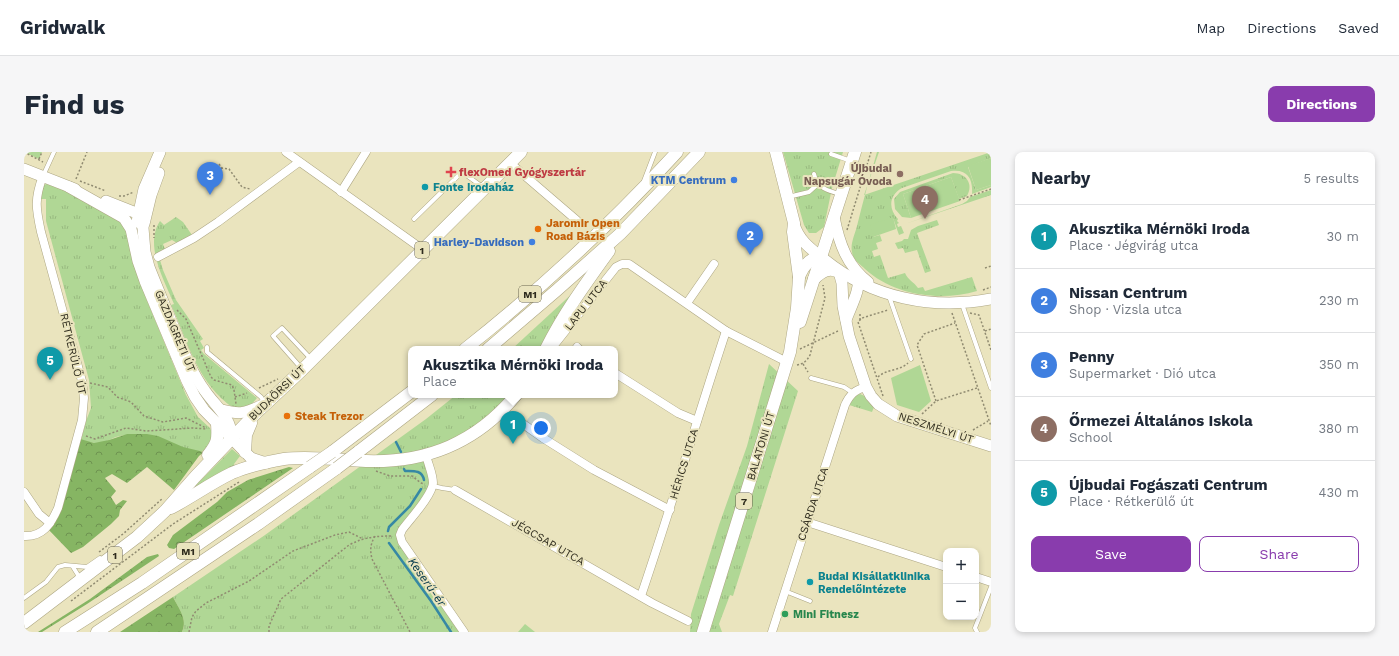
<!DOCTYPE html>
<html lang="en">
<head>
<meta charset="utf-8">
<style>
	:root { --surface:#fff; --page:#f6f6f7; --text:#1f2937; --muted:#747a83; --line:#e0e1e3; --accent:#893cad }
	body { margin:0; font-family:"Work Sans",sans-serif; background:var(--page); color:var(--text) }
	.controls { position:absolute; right:12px; bottom:12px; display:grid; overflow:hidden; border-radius:8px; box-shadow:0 2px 6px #0003 }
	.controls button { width:36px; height:36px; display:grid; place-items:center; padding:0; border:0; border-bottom:1px solid var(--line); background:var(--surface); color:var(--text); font:20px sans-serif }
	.you { position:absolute; left:517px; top:276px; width:14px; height:14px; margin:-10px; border:3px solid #fff; border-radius:50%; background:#1a73e8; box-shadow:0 0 0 6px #1a73e833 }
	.badge { display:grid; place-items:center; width:26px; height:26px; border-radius:50%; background:var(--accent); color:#fff; font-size:13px; font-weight:700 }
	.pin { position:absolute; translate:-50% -33px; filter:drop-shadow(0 1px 2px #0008) }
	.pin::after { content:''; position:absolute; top:21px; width:14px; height:12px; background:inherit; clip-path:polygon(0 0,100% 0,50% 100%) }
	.popup { position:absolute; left:384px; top:194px; width:210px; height:52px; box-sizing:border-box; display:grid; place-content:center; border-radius:8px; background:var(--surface); filter:drop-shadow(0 1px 3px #0005); font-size:13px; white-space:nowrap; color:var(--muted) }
	.popup b { font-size:15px; color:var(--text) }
	.popup::after { content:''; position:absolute; left:50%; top:100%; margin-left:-8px; border:8px solid transparent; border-top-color:var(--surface) }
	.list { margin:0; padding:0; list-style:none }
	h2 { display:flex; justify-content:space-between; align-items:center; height:52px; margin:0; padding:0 16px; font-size:17px }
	h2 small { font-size:13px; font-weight:400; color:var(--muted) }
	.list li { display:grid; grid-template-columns:26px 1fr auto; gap:12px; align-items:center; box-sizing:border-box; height:64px; padding:0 16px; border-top:1px solid var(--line) }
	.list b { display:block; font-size:15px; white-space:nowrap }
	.list p { margin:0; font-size:13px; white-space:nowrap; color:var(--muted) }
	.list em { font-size:13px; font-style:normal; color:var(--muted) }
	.actions { display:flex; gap:8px; padding:12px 16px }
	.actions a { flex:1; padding:9px 0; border:1px solid var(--accent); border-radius:8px; text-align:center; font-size:14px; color:var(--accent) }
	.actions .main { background:var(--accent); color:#fff }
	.map { position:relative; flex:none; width:967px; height:480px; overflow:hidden; border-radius:8px }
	header { display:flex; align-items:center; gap:24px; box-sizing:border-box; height:56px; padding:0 20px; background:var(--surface); border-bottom:1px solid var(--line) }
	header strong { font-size:19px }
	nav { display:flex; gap:22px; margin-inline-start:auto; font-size:14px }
	.intro { display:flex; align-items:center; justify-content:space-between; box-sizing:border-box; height:96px; padding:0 24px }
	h1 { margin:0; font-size:28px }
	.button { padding:10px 18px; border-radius:8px; background:var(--accent); color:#fff; font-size:14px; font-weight:700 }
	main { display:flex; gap:24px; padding:0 24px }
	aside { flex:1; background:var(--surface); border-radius:8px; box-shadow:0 2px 6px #0003 }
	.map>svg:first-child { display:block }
	.grass { fill:url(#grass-tufts) }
	.forest { fill:url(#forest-crowns) }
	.garden { fill:#b0d795 }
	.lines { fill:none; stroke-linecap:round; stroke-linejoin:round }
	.stream { stroke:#3688a4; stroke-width:2.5 }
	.lane-casing { stroke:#ada683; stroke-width:5 }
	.street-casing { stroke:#ada683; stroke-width:9 }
	.secondary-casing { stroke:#ada683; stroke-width:12 }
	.primary-casing { stroke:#ada683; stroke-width:13 }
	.path { stroke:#908b71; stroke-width:1.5; stroke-dasharray:2 2; stroke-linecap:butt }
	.lane { stroke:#fff; stroke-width:4 }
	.street { stroke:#fff; stroke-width:8 }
	.secondary { stroke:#fff; stroke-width:11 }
	.primary { stroke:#fff; stroke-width:12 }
	.primary-bridge-casing { stroke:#ada683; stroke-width:13; stroke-linecap:butt }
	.primary-bridge { stroke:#fff; stroke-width:12 }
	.health-dot { fill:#e0444e; stroke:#eae4be; stroke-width:1.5 }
	.education-dot { fill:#8d6e63; stroke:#eae4be; stroke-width:1.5 }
	.shop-dot { fill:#3f7fe0; stroke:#eae4be; stroke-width:1.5 }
	.culture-dot { fill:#0f9aa8; stroke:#eae4be; stroke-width:1.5 }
	.food-dot { fill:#e8710a; stroke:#eae4be; stroke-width:1.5 }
	.leisure-dot { fill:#2e9e5b; stroke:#eae4be; stroke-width:1.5 }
	.labels { text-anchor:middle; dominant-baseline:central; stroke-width:4; stroke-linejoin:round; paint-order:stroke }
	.shield { fill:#eae4be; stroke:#66624d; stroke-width:1 }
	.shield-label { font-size:10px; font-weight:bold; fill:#2e2b1d }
	.education-label { font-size:11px; font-weight:bold; fill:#785e54; stroke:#eae4be; text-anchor:end }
	.health-label { font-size:11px; font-weight:bold; fill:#be3a42; stroke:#eae4be; text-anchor:start }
	.shop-label { font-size:11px; font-weight:bold; fill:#366cbe; stroke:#eae4be; text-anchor:end }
	.culture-label { font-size:11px; font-weight:bold; fill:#0d838f; stroke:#eae4be; text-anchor:start }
	.food-label { font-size:11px; font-weight:bold; fill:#c56008; stroke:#eae4be; text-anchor:start }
	.street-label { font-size:11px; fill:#2e2b1d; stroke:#eae4be }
	.leisure-label { font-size:11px; font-weight:bold; fill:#27864d; stroke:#eae4be; text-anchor:start }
	.water-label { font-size:12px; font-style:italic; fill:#013649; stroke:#eae4be }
</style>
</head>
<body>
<header>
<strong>Gridwalk</strong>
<nav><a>Map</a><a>Directions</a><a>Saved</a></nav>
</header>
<div class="intro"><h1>Find us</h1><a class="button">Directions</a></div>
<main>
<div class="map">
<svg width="967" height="480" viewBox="0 0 967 480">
	<defs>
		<pattern id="grass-tufts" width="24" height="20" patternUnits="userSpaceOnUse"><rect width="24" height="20" fill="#b0d795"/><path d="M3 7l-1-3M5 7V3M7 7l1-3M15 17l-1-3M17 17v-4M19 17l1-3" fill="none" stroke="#98b980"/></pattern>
		<pattern id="forest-crowns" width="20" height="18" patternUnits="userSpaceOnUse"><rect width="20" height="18" fill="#86b563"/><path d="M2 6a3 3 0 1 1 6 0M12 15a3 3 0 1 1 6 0" fill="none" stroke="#6e9351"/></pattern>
	</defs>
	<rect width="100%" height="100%" fill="#eae4be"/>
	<g class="grass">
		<path d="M0 0H18L15 7Z"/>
		<path d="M759 0H819L808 36 800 75 792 81H785L780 73Z"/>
		<path d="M853 0H855L840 43 967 0V6L944 15 952 38 967 33V35L948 42C949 27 944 17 927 19L878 36C865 43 864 57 874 67L873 69 875 71 873 72 874 75 877 74 880 81 875 83 869 66 849 85 856 83 858 89 852 91 854 97 848 99 850 105 856 103 864 126 881 121C884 128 890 130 894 136L899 135 901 139 948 125 953 139C916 150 869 143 841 117 836 112 829 108 828 100 826 92 831 82 833 74 839 49 846 24 853 0Z"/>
		<path d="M929 21C942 21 950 32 943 44L935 47 927 25 879 42 887 66 878 65 871 57 870 47 876 40Z"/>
		<path d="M22 32 30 33 102 71 122 146 162 243 174 265 186 276 189 283 186 294C184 296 180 299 178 299 163 302 141 285 126 283 115 281 102 282 92 285 85 288 79 291 71 291 67 291 61 289 57 288L62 269 67 256 65 228 22 69V47H16L19 34Z"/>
		<path d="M967 38V43L881 72 938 52 943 49 946 45Z"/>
		<path d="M152 65 159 70 168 83 153 91 148 88 139 92 141 97 134 101 139 118 152 148 179 187 176 189 180 196 177 198 180 202 233 246 225 255C220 255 214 256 209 255 204 253 201 249 197 246 170 220 162 185 147 153L150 152C140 128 120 93 136 69L140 73Z"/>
		<path d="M913 68 915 73 893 81 907 119 901 121 893 98 881 101 879 96 874 97 871 91 878 89 880 87H884L887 78 894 74Z"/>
		<path d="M565 126 522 197H488Z"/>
		<path d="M745 212 774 239 709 444 706 443 695 472 698 480H666L667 462 695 373 723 294Z"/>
		<path d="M836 242 843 245 850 255 848 260 825 253C827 248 830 243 836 242Z"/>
		<path d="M432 243H492L481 256 402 303 409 328 376 380 438 480H158C164 467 155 457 149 445L241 383 402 267Z"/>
		<path d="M208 297 216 304 210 312 211 314 171 336V334Z"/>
	</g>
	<g class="forest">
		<path d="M103 282H123L134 284 159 295 180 300 175 304 150 338 123 315 103 331 88 322 81 326 92 339 87 345 92 353 99 348 103 349 96 358 95 364 87 372 59 395 47 401 23 376 53 286 70 291 85 288Z"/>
		<path d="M265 315 269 316 150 397 145 396 143 393 149 383 193 350 203 340 224 328Z"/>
		<path d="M134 402 135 404 63 452 18 480H14L66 447 123 405Z"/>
		<path d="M149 445C155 457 164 467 158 480H96Z"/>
	</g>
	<g class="garden">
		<path d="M967 6V33L952 38 944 14Z"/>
		<path d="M927 25 936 49 887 66 879 42Z"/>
		<path d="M869 65 872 77 849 85 846 73Z"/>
		<path d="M896 213 907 249 895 260 873 253 867 226Z"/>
		<path d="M501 472 511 480H494Z"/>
	</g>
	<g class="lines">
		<g class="stream">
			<path d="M372 290 377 300"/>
			<path d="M380 317 381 319C390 319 398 318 400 328"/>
			<path d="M364 379 365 375 386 354 397 337"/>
			<path d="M365 391 407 449 427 480"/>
		</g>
		<defs>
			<g id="lane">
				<path d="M807 2 827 9"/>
				<path d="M790 22C793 36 804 39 816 42"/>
				<path d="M19 24 30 0"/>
				<path d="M620 29 631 0"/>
				<path d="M764 45 785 40 794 32"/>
				<path d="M390 67 438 20 460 36"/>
				<path d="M865 144 887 207"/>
				<path d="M938 152 967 236"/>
				<path d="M183 195V200L237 245 240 250"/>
				<path d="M278 217 249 184 258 176 287 207"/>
				<path d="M787 226 820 235 829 241"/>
				<path d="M409 334 418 336 431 338"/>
				<path d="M49 415 54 423 53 427"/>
				<path d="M761 439 786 449"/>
				<path d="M0 446 22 430 34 415 41 413 63 415 76 406"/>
				<path d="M953 480 951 476 967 435"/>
			</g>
			<g id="street">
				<path d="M262 0 398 97"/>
				<path d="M486 11 557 72"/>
				<path d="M317 40 342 0"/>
				<path d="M134 105 170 86 194 70 275 10"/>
				<path d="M663 151 690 112"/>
				<path d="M553 195 555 197"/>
				<path d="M527 197 592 115 598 112H605L702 179 763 210"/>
				<path d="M591 221 654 261 673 269"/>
				<path d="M492 267 519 286 570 318 646 358"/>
				<path d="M402 303C404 312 409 322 409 331 408 344 386 367 378 378L376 383 378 390 440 480"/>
				<path d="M431 338 628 451 664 469"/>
				<path d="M0 340 15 362 26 371"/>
				<path d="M783 370 922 415"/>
				<path d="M0 384C19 385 27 372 34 356L58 268 60 246 58 229 17 80C12 57 10 47 19 24"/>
				<path d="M952 425 967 430"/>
				<path d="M617 444C647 356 673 267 702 179"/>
				<path d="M748 480 821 253C826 242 831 238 842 235"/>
			</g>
			<g id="secondary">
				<path d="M0 17 51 37"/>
				<path d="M45 35 100 66 107 77 114 109 121 129 163 229 171 245 180 258 224 303 227 306 242 311"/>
				<path d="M82 49 120 64"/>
				<path d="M114 62 119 76 121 100 125 115C134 138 143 159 152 181 160 201 168 221 181 239 192 255 207 265 208 286"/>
				<path d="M810 65C815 91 823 114 844 130"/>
				<path d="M113 70 120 37 136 0"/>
				<path d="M120 72 127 43 135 21"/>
				<path d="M770 72C775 89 787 97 801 108 848 146 908 158 967 147"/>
				<path d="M815 120 818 131 819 154 825 184 842 235 847 244 854 252 873 264 967 294"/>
				<path d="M822 168C827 154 837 137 834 123"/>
				<path d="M198 258C217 263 221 261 239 253"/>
			</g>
			<g id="primary">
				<path d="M775 125C779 114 785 106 797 105"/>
				<path d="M790 127C798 119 805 115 815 120"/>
				<path d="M776 170 831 0"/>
				<path d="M441 197C517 137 588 71 653 0"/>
				<path d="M464 197 533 138 596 82 675 0"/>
				<path d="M522 197C540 161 562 131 585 99"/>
				<path d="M221 300 222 283 227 271"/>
				<path d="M308 300 387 240"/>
				<path d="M334 300 408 243"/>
				<path d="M184 303C194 291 194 287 193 271"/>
				<path d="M147 356C168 345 187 331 208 321 224 314 243 310 260 307 287 304 316 308 342 309 404 311 453 290 492 243"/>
				<path d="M0 471 113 385 141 359 171 325 232 261 278 218 497 0"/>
				<path d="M41 480 118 431 286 315"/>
				<path d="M73 480 234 372 313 316"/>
				<path d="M679 480 766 200 773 156 775 125 769 80 770 71 752 0"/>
			</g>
		</defs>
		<use href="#lane" class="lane-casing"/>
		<use href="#street" class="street-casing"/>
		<use href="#secondary" class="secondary-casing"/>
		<use href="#primary" class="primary-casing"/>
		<g class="path">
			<path d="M0 0 19 10"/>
			<path d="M15 7 18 0"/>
			<path d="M195 12 198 16 205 17 218 35 226 37"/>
			<path d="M837 14 847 17"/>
			<path d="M195 23 193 20 198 16"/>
			<path d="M52 27 63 0"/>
			<path d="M56 29 82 39"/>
			<path d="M95 44H100L110 40"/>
			<path d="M935 48 967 37"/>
			<path d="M130 73V86"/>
			<path d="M823 78 847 0"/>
			<path d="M961 116 967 114"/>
			<path d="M959 138 967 135"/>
			<path d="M153 158 162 167 187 225 190 228 208 233 210 238 212 252"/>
			<path d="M928 161 967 274"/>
			<path d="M946 161 955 163 967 198"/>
			<path d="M836 168V160"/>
			<path d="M961 179 967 177"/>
			<path d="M776 197 814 179"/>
			<path d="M779 212 784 220"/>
			<path d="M773 213C779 212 783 209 786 203L801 146 799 133"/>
			<path d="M854 225C862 217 876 219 884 211"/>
			<path d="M66 231 84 235 93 245 107 250 120 264 139 270 162 266 182 276"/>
			<path d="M235 236 254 227"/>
			<path d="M859 244 834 170 838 166 864 158"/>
			<path d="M211 245 223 241"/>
			<path d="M912 249 893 193 900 182 931 171"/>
			<path d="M898 262 912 249 953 236"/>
			<path d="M949 278 964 269"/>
			<path d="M62 284 71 287 102 276 122 279 169 276 183 277"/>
			<path d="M352 319 366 324H388L397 331 401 332"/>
			<path d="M351 384C346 393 346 398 348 407L386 480"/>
			<path d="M75 400 99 382 139 346"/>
			<path d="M47 449 149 372 215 330"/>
			<path d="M165 480 168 465 172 459 182 451 225 429 269 399 311 383 325 380 339 387"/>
			<path d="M245 480V474L257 447 325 393C340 385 353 384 369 384"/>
		</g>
		<use href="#lane" class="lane"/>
		<use href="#street" class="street"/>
		<use href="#secondary" class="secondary"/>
		<use href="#primary" class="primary"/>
		<defs>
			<g id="primary-bridge">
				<path d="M286 315 308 300"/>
				<path d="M313 316 334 300"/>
			</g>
		</defs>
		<use href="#primary-bridge" class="primary-bridge-casing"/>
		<use href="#primary-bridge" class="primary-bridge"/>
	</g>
	<path class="health-dot" d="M425 14h4v4h4v4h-4v4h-4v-4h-4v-4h4z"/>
	<circle class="education-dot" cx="876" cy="22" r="4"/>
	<g class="shop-dot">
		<circle cx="710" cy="28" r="4"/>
		<circle cx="508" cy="90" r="4"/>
	</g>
	<g class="culture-dot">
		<circle cx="401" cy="35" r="4"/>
		<circle cx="786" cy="430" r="4"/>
	</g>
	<g class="food-dot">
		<circle cx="514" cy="77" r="4"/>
		<circle cx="263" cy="264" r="4"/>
	</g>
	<circle class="leisure-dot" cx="761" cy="462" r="4"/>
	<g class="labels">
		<g class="shield">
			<rect x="391" y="90" width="14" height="16" rx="3"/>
			<rect x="495" y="134" width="22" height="16" rx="3"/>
			<rect x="712" y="341" width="16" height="16" rx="3"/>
			<rect x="153" y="391" width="22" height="16" rx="3"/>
			<rect x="84" y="395" width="14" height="16" rx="3"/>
		</g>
		<g class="shield-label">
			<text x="398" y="98">1</text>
			<text x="506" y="142">M1</text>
			<text x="720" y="349">7</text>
			<text x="164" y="399">M1</text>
			<text x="91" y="403">1</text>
		</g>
		<g class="education-label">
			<text x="868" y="16">Újbudai<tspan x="868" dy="13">Napsugár Óvoda</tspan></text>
		</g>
		<g class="health-label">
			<text x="435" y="20">flexOmed Gyógyszertár</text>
		</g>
		<g class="shop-label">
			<text x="702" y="28">KTM Centrum</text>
			<text x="500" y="90">Harley-Davidson</text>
		</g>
		<g class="culture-label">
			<text x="409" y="35">Fonte Irodaház</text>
			<text x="794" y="424">Budai Kisállatklinika<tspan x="794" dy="13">Rendelőintézete</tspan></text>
		</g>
		<g class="food-label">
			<text x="522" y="71">Jaromir Open<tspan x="522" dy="13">Road Bázis</tspan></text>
			<text x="271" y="264">Steak Trezor</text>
		</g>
		<g class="street-label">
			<text transform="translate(562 153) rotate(-52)">LAPU UTCA</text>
			<text transform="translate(151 179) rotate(67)">GAZDAGRÉTI ÚT</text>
			<text transform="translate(49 202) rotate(77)">RÉTKERÜLŐ ÚT</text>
			<text transform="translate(253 241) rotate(-44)">BUDAÖRSI ÚT</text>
			<text transform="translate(912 276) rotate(18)">NESZMÉLYI ÚT</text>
			<text transform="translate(737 294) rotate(-73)">BALATONI ÚT</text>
			<text transform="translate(660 312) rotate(-73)">HÉRICS UTCA</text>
			<text transform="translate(789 352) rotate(-72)">CSÁRDA UTCA</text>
			<text transform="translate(524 390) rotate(30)">JÉGCSAP UTCA</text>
		</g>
		<g class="leisure-label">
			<text x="769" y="462">Mini Fitnesz</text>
		</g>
		<g class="water-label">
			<text transform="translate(403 430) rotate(55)">Keserű-ér</text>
		</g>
	</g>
</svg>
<div class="controls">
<button>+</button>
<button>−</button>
</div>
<div class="you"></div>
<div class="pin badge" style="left:489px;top:292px;background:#0f9aa8">1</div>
<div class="popup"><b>Akusztika Mérnöki Iroda</b>Place</div>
<div class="pin badge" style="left:726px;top:103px;background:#3f7fe0">2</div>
<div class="pin badge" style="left:186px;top:43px;background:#3f7fe0">3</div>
<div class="pin badge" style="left:901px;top:67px;background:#8d6e63">4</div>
<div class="pin badge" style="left:26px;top:228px;background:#0f9aa8">5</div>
</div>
<aside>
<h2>Nearby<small>5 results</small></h2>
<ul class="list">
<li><span class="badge" style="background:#0f9aa8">1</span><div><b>Akusztika Mérnöki Iroda</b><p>Place · Jégvirág utca</p></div><em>30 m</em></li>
<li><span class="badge" style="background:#3f7fe0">2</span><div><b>Nissan Centrum</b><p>Shop · Vizsla utca</p></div><em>230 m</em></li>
<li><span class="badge" style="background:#3f7fe0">3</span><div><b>Penny</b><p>Supermarket · Dió utca</p></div><em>350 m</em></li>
<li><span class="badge" style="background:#8d6e63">4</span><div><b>Őrmezei Általános Iskola</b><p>School</p></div><em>380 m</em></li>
<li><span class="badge" style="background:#0f9aa8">5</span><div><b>Újbudai Fogászati Centrum</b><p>Place · Rétkerülő út</p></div><em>430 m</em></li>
</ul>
<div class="actions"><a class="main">Save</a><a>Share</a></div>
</aside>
</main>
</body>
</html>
